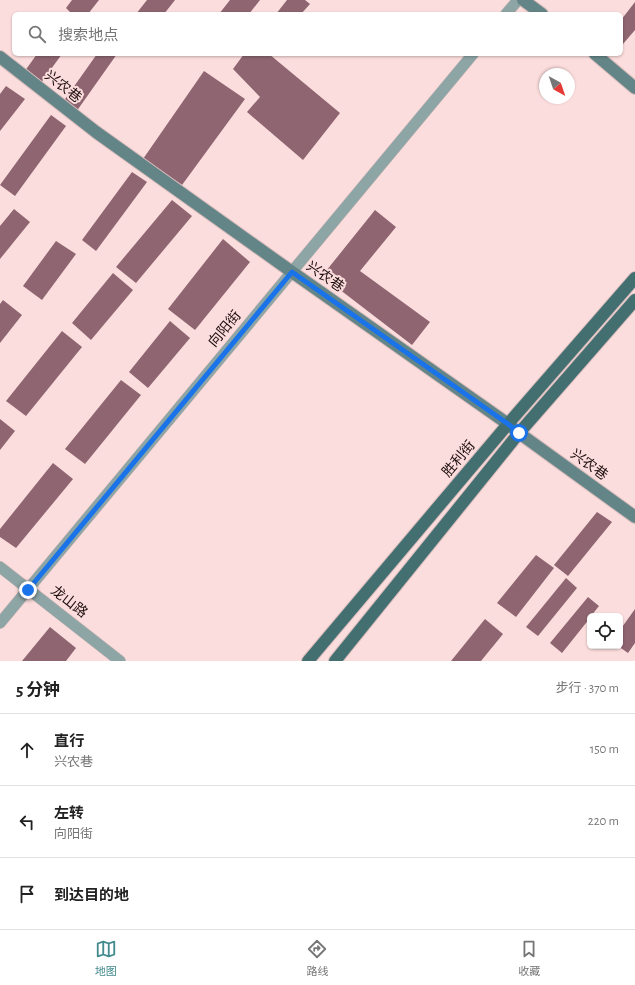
<!DOCTYPE html>
<html lang="zh">
<head>
<meta charset="utf-8">
<style>
	:root { --surface:#fff; --page:#f2f2f2; --text:#222; --muted:#767676; --line:#e0e0e0; --accent:#428a8d }
	body { margin:0; font-family:"Alegreya Sans","Noto Sans SC",sans-serif; background:var(--page); color:var(--text) }
	.controls { position:absolute; right:12px; bottom:12px; display:grid; overflow:hidden; border-radius:6px; box-shadow:0 1px 3px #0004 }
	.controls button { width:36px; height:36px; display:grid; place-items:center; padding:0; border:0; border-bottom:1px solid var(--line); background:var(--surface); color:var(--text); font:20px sans-serif }
	.compass { position:absolute; left:539px; top:68px; width:36px; height:36px; border-radius:50%; background:var(--surface); box-shadow:0 1px 3px #0004; rotate:140deg }
	.stop { position:absolute; width:12px; height:12px; margin:-9px; border:3px solid #1a73e8; border-radius:50%; background:#fff }
	.stop.end { background:#1a73e8; border-color:#fff; box-shadow:0 1px 4px #0008 }
	.list { margin:0; padding:0; list-style:none }
	h2 { display:flex; justify-content:space-between; align-items:center; height:52px; margin:0; padding:0 16px; font-size:17px }
	h2 small { font-size:13px; font-weight:400; color:var(--muted) }
	.list li { display:grid; grid-template-columns:26px 1fr auto; gap:12px; align-items:center; box-sizing:border-box; height:72px; padding:0 16px; border-top:1px solid var(--line) }
	.list b { display:block; font-size:15px; white-space:nowrap }
	.list p { margin:0; font-size:13px; white-space:nowrap; color:var(--muted) }
	.list em { font-size:13px; font-style:normal; color:var(--muted) }
	.icon { flex:none; width:22px; height:22px; fill:none; stroke:currentColor; stroke-width:2; stroke-linecap:round; stroke-linejoin:round }
	.map { position:relative; flex:none; width:635px; height:661px; overflow:hidden }
	.search { position:absolute; background:var(--surface); box-shadow:0 1px 3px #0004; left:12px; right:12px; top:12px; height:44px; display:flex; align-items:center; gap:10px; box-sizing:border-box; padding:0 14px; border-radius:6px; color:var(--muted); font-size:15px }
	.sheet { height:268px; background:var(--surface) }
	nav { display:flex; justify-content:space-around; align-items:center; box-sizing:border-box; height:56px; border-top:1px solid var(--line); background:var(--surface); font-size:11px; color:var(--muted) }
	nav a { display:grid; justify-items:center; gap:2px }
	nav .on { color:var(--accent) }
	.map>svg:first-child { display:block }
	.building { fill:#8e6571 }
	.lines { fill:none; stroke-linecap:round; stroke-linejoin:round }
	.street-casing { stroke:#d8bcbc; stroke-width:12 }
	.secondary-casing { stroke:#d8bcbc; stroke-width:14 }
	.primary-casing { stroke:#d8bcbc; stroke-width:14 }
	.street { stroke:#8ea5a6; stroke-width:11 }
	.secondary { stroke:#648587; stroke-width:12 }
	.primary { stroke:#446f71; stroke-width:12 }
	.route { stroke:#1a73e8; stroke-width:5 }
	.labels { text-anchor:middle; dominant-baseline:central; stroke-width:4; stroke-linejoin:round; paint-order:stroke }
	.street-label { font-size:14px; fill:#1e0e0e; stroke:#fcdddd }
</style>
</head>
<body>
<div class="map">
<svg width="635" height="661" viewBox="0 0 635 661">
	<rect width="100%" height="100%" fill="#fcdddd"/>
	<g class="building">
		<path d="M72 0H99L88 14H72L66 8Z"/>
		<path d="M147 0H175L164 14H136Z"/>
		<path d="M230 0H260L249 14H219Z"/>
		<path d="M287 0H305L310 4 301 14H276Z"/>
		<path d="M635 2V30L623 44 621 43V20Z"/>
		<path d="M37 54H62L38 87 22 75Z"/>
		<path d="M97 54H117L76 112 63 102Z"/>
		<path d="M244 54H269L340 113 303 160 247 112 260 97 233 69Z"/>
		<path d="M204 71 245 99 182 185 143 159Z"/>
		<path d="M6 86 25 99 0 131V94Z"/>
		<path d="M51 115 66 126 15 196 0 185Z"/>
		<path d="M132 172 147 182 96 251 82 240Z"/>
		<path d="M172 200 192 216 136 283 116 267Z"/>
		<path d="M14 209 30 222 0 259V226Z"/>
		<path d="M375 210 396 227 360 271 430 322 412 345 322 276Z"/>
		<path d="M223 239 250 262 195 330 168 309Z"/>
		<path d="M56 241 76 254 42 300 23 286Z"/>
		<path d="M113 273 133 290 91 340 72 323Z"/>
		<path d="M3 300 22 315 0 343V304Z"/>
		<path d="M170 321 190 338 148 388 129 372Z"/>
		<path d="M62 331 82 347 26 416 6 401Z"/>
		<path d="M121 380 141 395 85 464 65 449Z"/>
		<path d="M0 419 15 431 0 450Z"/>
		<path d="M53 463 73 479 16 548 0 537V529Z"/>
		<path d="M597 512 612 522 568 576 554 565Z"/>
		<path d="M536 555 554 568 516 617 497 603Z"/>
		<path d="M566 578 577 588 538 636 526 627Z"/>
		<path d="M588 597 599 606 591 616H590V618L562 653 550 643Z"/>
		<path d="M635 609V643L628 653 618 646H620V630Z"/>
		<path d="M485 619 503 634 481 661H451Z"/>
		<path d="M50 627 76 648 66 661H22Z"/>
	</g>
	<g class="lines">
		<defs>
			<g id="street">
				<path d="M506 14 518 0"/>
				<path d="M0 567 120 661"/>
				<path d="M0 623 473 54"/>
			</g>
			<g id="secondary">
				<path d="M523 0 542 14"/>
				<path d="M595 54 635 88"/>
				<path d="M0 57 96 132 292 272 508 424 519 433 635 517"/>
			</g>
			<g id="primary">
				<path d="M308 661 508 424 635 278"/>
				<path d="M335 661 519 433 635 300"/>
			</g>
		</defs>
		<use href="#street" class="street-casing"/>
		<use href="#secondary" class="secondary-casing"/>
		<use href="#primary" class="primary-casing"/>
		<use href="#street" class="street"/>
		<use href="#secondary" class="secondary"/>
		<use href="#primary" class="primary"/>
	</g>
	<g class="lines">
		<path class="route" d="M28 590 292 272 508 424 519 433"/>
	</g>
	<g class="labels">
		<g class="street-label">
			<text transform="translate(63 87) rotate(38)">兴农巷</text>
			<text transform="translate(325 277) rotate(35)">兴农巷</text>
			<text transform="translate(225 329) rotate(-50)">向阳街</text>
			<text transform="translate(459 459) rotate(-50)">胜利街</text>
			<text transform="translate(589 465) rotate(36)">兴农巷</text>
			<text transform="translate(69 602) rotate(38)">龙山路</text>
		</g>
	</g>
</svg>
<div class="controls">
<button><svg class="icon" aria-label="locate" viewBox="0 0 24 24"><circle cx="12" cy="12" r="6"/><path d="M12 2v4M12 18v4M2 12h4M18 12h4"/></svg></button>
</div>
<svg class="compass" viewBox="-18 -18 36 36"><path d="M0-13l5 13h-10z" fill="#e53935"/><path d="M0 13l5-13h-10z" fill="#767676"/></svg>
<div class="stop" style="left:519px;top:433px"></div>
<div class="stop end" style="left:28px;top:590px"></div>
<div class="search"><svg class="icon" aria-label="search" viewBox="0 0 24 24"><circle cx="10" cy="10" r="6"/><path d="M15 15l6 6"/></svg>搜索地点</div>
</div>
<section class="sheet">
<h2>5 分钟<small>步行 · 370 m</small></h2>
<ul class="list">
<li><svg class="icon" aria-label="ahead" viewBox="0 0 24 24"><path d="M12 20V5M6 11l6-6 6 6"/></svg><div><b>直行</b><p>兴农巷</p></div><em>150 m</em></li>
<li><svg class="icon" aria-label="left" viewBox="0 0 24 24"><path d="M17 20v-9H6M10 6l-5 5 5 5"/></svg><div><b>左转</b><p>向阳街</p></div><em>220 m</em></li>
<li><svg class="icon" aria-label="arrive" viewBox="0 0 24 24"><path d="M6 21V4h12l-3 4 3 4H6"/></svg><div><b>到达目的地</b></div></li>
</ul>
</section>
<nav>
<a class="on"><svg class="icon" aria-label="map" viewBox="0 0 24 24"><path d="M3 6l6-2 6 2 6-2v14l-6 2-6-2-6 2zM9 4v14M15 6v14"/></svg>地图</a>
<a><svg class="icon" aria-label="directions" viewBox="0 0 24 24"><path d="M12 3l9 9-9 9-9-9zM9 14v-3h6M13 9l2 2-2 2"/></svg>路线</a>
<a><svg class="icon" aria-label="saved" viewBox="0 0 24 24"><path d="M7 4h10v16l-5-4-5 4z"/></svg>收藏</a>
</nav>
</body>
</html>
